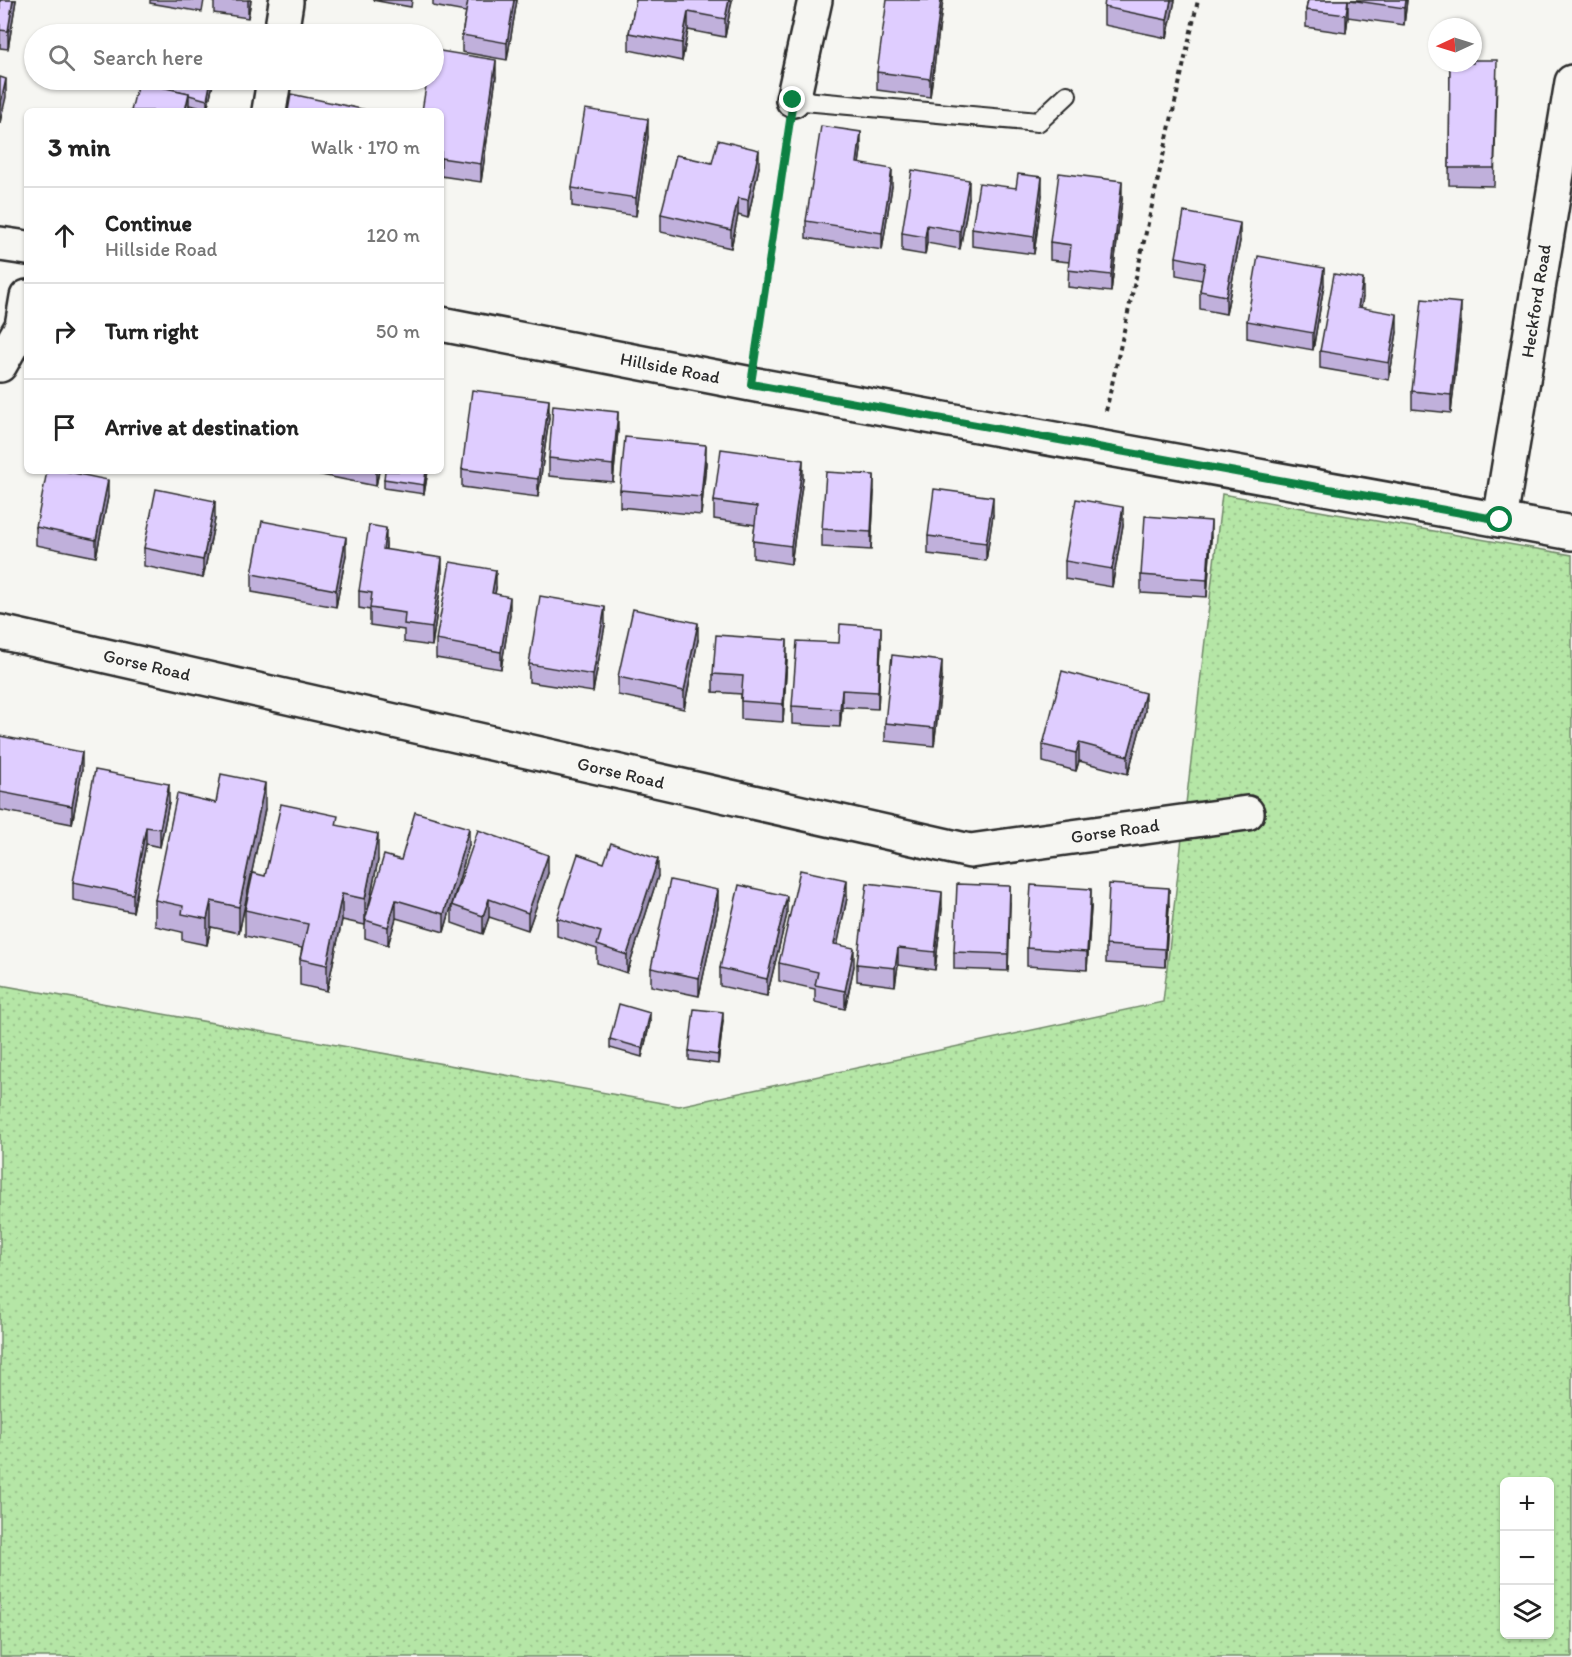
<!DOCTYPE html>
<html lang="en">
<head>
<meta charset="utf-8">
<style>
	:root { --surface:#fff; --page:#f6f6f6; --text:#222; --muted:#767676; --line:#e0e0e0 }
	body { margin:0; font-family:Itim,sans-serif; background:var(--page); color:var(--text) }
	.controls { position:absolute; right:18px; bottom:18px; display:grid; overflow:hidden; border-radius:9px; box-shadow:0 2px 4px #0004 }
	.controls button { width:54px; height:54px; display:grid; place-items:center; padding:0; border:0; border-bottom:2px solid var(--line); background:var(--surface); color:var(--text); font:30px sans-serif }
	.compass { position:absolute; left:1428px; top:18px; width:54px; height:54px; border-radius:50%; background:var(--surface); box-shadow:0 2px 4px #0004; rotate:266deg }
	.stop { position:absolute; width:18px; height:18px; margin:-14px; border:4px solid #0b8043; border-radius:50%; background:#fff }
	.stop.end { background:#0b8043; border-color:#fff; box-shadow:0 2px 6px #0008 }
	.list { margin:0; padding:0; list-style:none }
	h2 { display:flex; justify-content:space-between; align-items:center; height:78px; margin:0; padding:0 24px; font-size:26px }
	h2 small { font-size:20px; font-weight:400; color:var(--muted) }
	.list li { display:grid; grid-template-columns:39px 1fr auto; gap:18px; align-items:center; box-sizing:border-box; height:96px; padding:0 24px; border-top:2px solid var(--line) }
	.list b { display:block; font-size:22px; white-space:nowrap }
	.list p { margin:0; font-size:20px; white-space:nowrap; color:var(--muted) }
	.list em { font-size:20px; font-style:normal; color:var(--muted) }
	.icon { flex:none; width:33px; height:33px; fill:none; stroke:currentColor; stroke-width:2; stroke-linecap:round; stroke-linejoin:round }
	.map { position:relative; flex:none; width:1572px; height:1657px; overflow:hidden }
	.search { position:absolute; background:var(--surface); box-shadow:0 2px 4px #0004; left:24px; top:24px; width:420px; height:66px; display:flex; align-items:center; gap:15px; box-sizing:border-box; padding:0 21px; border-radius:33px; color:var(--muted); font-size:22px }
	.panel { position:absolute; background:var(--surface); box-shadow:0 2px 4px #0004; left:24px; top:108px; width:420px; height:366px; border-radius:9px }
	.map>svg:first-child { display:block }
	.grass { fill:url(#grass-dots); stroke:#708868; stroke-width:1.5; fill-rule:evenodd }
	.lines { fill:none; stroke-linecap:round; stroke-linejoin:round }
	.service-casing { stroke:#2b2b2b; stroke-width:22 }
	.minor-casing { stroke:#2b2b2b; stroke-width:38 }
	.path { stroke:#2b2b2b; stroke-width:4; stroke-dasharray:4.5 4.5; stroke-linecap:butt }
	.service { stroke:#f6f6f2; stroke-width:18 }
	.minor { stroke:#f6f6f2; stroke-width:33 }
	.wall { fill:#c0b0db; stroke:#2b2b2b; stroke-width:1.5 }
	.shaded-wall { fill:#9c90b2; stroke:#2b2b2b; stroke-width:1.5 }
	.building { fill:#dfcdff; stroke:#2b2b2b; stroke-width:1.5 }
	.route { stroke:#0b8043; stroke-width:8 }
	.labels { text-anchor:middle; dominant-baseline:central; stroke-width:6; stroke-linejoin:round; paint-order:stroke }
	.street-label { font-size:18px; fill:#2b2b2b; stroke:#f6f6f2 }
</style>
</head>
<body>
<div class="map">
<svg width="1572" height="1657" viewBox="0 0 1572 1657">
	<defs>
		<pattern id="grass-dots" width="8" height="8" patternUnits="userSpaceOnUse" patternTransform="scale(1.5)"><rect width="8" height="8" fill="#b5e6a6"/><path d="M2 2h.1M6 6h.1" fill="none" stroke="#9cc58f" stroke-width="1.8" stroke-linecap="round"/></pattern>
	</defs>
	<rect width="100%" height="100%" fill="#f6f6f2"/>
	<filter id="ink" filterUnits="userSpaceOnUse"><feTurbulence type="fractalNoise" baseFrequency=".0167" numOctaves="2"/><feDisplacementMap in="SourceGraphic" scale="12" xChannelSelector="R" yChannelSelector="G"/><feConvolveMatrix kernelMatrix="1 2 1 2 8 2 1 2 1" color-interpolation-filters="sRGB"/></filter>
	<g filter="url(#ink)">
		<path class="grass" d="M1222 494 1572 555V1657H0V985L679 1106 1163 1002ZM1504 1482H1550V1634H1504Z"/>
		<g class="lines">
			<defs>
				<path id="service" d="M793 100 1038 122 1067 95"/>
				<g id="minor">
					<path d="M281 34 286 2"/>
					<path d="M793 100 815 0"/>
					<path d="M269 111 274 80"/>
					<path d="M0 244 27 248"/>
					<path d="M441 324 751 384 1572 533"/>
					<path d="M0 365 22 326 27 297"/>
					<path d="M1500 520 1572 82"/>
					<path d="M0 632 970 851 1247 813"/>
				</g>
			</defs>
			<use href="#service" class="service-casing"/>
			<use href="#minor" class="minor-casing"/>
			<g class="path">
				<path d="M756 348 788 136"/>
				<path d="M1106 411 1198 0"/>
			</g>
			<use href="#service" class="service"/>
			<use href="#minor" class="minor"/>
		</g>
		<g class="wall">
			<path d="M0 0H16L8 49 0 48Z"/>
			<path d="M150 0H204L202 12 150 3Z"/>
			<path d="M214 0H251L248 18 214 13Z"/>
			<path d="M372 0H412L411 7Z"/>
			<path d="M433 0H517L507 60 462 52V35L466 12 433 6Z"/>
			<path d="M636 0H732L725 37 688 30 682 61 629 50V33Z"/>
			<path d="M943 0 930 97 877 90V72Z"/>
			<path d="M1175 0 1167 38 1104 25V7Z"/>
			<path d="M1308 0H1407L1404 25 1348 17 1346 33 1306 27V10Z"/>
			<path d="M1450 63 1497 78 1494 186 1449 185Z"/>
			<path d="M496 77 481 182 441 176V111Z"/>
			<path d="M172 80H214L207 109 189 105V111L170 89Z"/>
			<path d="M648 137 636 216 572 206V188Z"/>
			<path d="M861 150 859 163 892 186 882 250 806 238V221Z"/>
			<path d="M712 163 759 167 748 218 738 215 731 248 661 232V214Z"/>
			<path d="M1042 195 1034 254 972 246V228Z"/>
			<path d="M969 198 960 249 927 243 925 255 902 251V233Z"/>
			<path d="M1122 199 1111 292 1068 287 1069 262 1050 260V242Z"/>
			<path d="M1240 241 1226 314 1200 309V291L1202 280 1176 275V257Z"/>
			<path d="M1324 285 1313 350 1247 338V321Z"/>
			<path d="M1363 297 1361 307 1397 332 1389 380 1320 368V351Z"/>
			<path d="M1461 321 1451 413 1412 409V391Z"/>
			<path d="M549 418 538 497 462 487V469Z"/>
			<path d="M618 430 613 482 549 476V458Z"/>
			<path d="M706 463 701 515 620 507V490Z"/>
			<path d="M302 471H379L376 486Z"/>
			<path d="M428 471 424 494 384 488V479Z"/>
			<path d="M803 478 791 564 753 558V541L755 525 714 519V501Z"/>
			<path d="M874 492 871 550 822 547V529Z"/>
			<path d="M108 497 96 557 36 545V527Z"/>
			<path d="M993 515 986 561 928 554V536Z"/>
			<path d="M215 519 203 578 144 566V548Z"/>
			<path d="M1123 525 1112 587 1065 579V561Z"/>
			<path d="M1211 539 1207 597 1141 593V575Z"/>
			<path d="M386 545V550L442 576 432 646 404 642V630L370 625V610L359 608V591Z"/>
			<path d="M346 555 336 607 252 592V574Z"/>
			<path d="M496 588 495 594 510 615 501 669 436 658V640Z"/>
			<path d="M605 625 593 692 529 682V664Z"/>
			<path d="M698 640 684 709 618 695V677Z"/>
			<path d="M839 643 881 644 878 709 842 707 840 727 792 724V706Z"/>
			<path d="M787 658 783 722 741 719V694L713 692V674Z"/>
			<path d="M942 678 934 746 885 741V723Z"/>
			<path d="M1145 711 1128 774 1079 761 1076 771 1043 762V745Z"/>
			<path d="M0 736 82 770 72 824 0 810Z"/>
			<path d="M169 802 160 847 146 844 133 912 73 900V882Z"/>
			<path d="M216 803 265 809 239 933 211 927 207 945 182 940V932L155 926V900Z"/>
			<path d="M338 826 378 860 367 912 401 860 469 845 444 932 396 918 388 945 365 938V924V925L342 920 327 991 300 985V959L302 948 245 936V910L265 876Z"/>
			<path d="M604 863 658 876 627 973 597 963V949L557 936V918Z"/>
			<path d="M548 873 528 930 489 917 483 934 452 923V905Z"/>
			<path d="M847 898 837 945 854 966 845 1009 815 1002V989L779 981V963Z"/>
			<path d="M1010 903 1008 971 954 969V952Z"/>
			<path d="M1169 906 1165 967 1106 963V945Z"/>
			<path d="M1091 907 1087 970 1027 966V948Z"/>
			<path d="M718 908 699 996 651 986V968Z"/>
			<path d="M942 909 935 970 898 965 895 986 857 981V964Z"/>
			<path d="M787 914 767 996 720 986V968Z"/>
			<path d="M723 1021 718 1064 689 1060V1051Z"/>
			<path d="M650 1022 642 1057 610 1048V1039Z"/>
		</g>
		<g class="shaded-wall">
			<path d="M13 0H16L8 49V31Z"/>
			<path d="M248 0H251L248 18Z"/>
			<path d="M514 0H517L507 60V43Z"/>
			<path d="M729 0H732L725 37V19Z"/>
			<path d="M941 0H943L930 97V79Z"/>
			<path d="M1171 0H1175L1167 38V20Z"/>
			<path d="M1348 0V17L1346 33V15Z"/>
			<path d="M1405 0H1407L1404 25V8Z"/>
			<path d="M688 12V30L682 61V43Z"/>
			<path d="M496 60V77L481 182V164Z"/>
			<path d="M6 79V97L0 123V106Z"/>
			<path d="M211 80H214L207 109V100Z"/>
			<path d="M189 93V111H185Z"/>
			<path d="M648 119V137L636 216V198Z"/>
			<path d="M861 132V150L857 180V163Z"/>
			<path d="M759 150V167L748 218V200Z"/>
			<path d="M892 169V186L882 250V233Z"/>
			<path d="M1042 177V195L1034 254V237Z"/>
			<path d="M969 180V198L960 249V231Z"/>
			<path d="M1122 181V199L1111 292V275Z"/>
			<path d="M738 198V215L731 248V230Z"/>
			<path d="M1240 223V241L1226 314V296Z"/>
			<path d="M927 225V243L925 255V237Z"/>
			<path d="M1324 268V285L1313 350V333Z"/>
			<path d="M1363 279V297L1358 325V307Z"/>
			<path d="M1461 303V321L1451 413V395Z"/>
			<path d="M1397 314V332L1389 380V363Z"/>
			<path d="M549 400V418L538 497V479Z"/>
			<path d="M618 412V430L613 482V465Z"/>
			<path d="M706 445V463L701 515V497Z"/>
			<path d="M803 460V478L791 564V546Z"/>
			<path d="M376 471H379L376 486Z"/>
			<path d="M426 471H428L424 494V485Z"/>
			<path d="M874 475V492L871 550V532Z"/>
			<path d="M108 480V497L96 557V540Z"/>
			<path d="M993 497V515L986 561V543Z"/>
			<path d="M215 501V519L203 578V560Z"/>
			<path d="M1123 507V525L1112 587V569Z"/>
			<path d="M1211 521V539L1207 597V580Z"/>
			<path d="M386 528V545L383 567V549Z"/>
			<path d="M346 537V555L336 607V590Z"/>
			<path d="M442 558V576L432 646V628Z"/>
			<path d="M496 570V588L492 611V593Z"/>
			<path d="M510 597V615L501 669V652Z"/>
			<path d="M605 607V625L593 692V675Z"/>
			<path d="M698 623V640L684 709V691Z"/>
			<path d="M881 627V644L878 709V692Z"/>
			<path d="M787 640V658L783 722V704Z"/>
			<path d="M942 661V678L934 746V728Z"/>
			<path d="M842 690V707L840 727V709Z"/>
			<path d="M1145 693V711L1128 774V756Z"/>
			<path d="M1079 743V761L1076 771V753Z"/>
			<path d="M82 752V770L72 824V806Z"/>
			<path d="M265 783V809L239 933V907Z"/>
			<path d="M169 784V802L160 847V829Z"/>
			<path d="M146 827V844L133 912V894Z"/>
			<path d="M469 828V845L444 932V914Z"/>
			<path d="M378 834V860L365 925V899Z"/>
			<path d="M548 855V873L528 930V913Z"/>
			<path d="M658 859V876L627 973V955Z"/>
			<path d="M847 880V898L834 962V944Z"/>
			<path d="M1010 886V903L1008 971V954Z"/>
			<path d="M1169 888V906L1165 967V949Z"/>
			<path d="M1091 889V907L1087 970V952Z"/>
			<path d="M718 890V908L699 996V978Z"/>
			<path d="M942 892V909L935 970V952Z"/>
			<path d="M342 894V920L327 991V965Z"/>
			<path d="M787 896V914L767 996V979Z"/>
			<path d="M489 899V917L483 934V916Z"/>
			<path d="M396 900V918L388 945V927Z"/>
			<path d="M211 901V927L207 945V919Z"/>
			<path d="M854 948V966L845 1009V991Z"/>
			<path d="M898 948V965L895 986V968Z"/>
			<path d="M723 1012V1021L718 1064V1055Z"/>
			<path d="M650 1013V1022L642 1057V1048Z"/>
		</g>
		<g class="building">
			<path d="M0 0H13L8 31 0 30Z"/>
			<path d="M468 0H514L507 43 462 35Z"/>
			<path d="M636 0H729L725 19 688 12 682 43 629 33Z"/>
			<path d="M887 0H941L930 79 877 72Z"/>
			<path d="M1105 0H1171L1167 20 1104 7Z"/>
			<path d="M1308 0H1348L1346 15 1306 10Z"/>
			<path d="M1350 0H1405L1404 8Z"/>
			<path d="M434 50 496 60 481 164 441 158V111H422L427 80H434Z"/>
			<path d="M1473 60H1497L1494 168H1449L1450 63H1473Z"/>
			<path d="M0 77 6 79 0 106Z"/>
			<path d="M172 80H211L207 100 189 95V93L170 89Z"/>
			<path d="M138 82 189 93 185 111H131Z"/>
			<path d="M291 94 371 111H288Z"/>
			<path d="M585 109 648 119 636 198 572 188Z"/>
			<path d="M821 126 861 132 857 163 892 169 882 233 806 221Z"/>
			<path d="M718 140 759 150 748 200 738 198 731 230 661 214 676 155 712 163Z"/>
			<path d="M912 170 969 180 960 231 927 225 925 237 902 233Z"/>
			<path d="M1059 173 1122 181 1111 275 1068 270 1071 245 1050 242Z"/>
			<path d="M1018 174 1042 177 1034 237 972 228 979 183 1016 188Z"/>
			<path d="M1184 212 1240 223 1226 296 1200 291 1205 263 1176 257Z"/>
			<path d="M1258 256 1324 268 1313 333 1247 321Z"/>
			<path d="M1334 274 1363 279 1358 307 1397 314 1389 363 1320 351Z"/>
			<path d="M1422 299 1461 303 1451 395 1412 391Z"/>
			<path d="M472 390 549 400 538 479 462 469Z"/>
			<path d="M553 405 618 412 613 465 549 458Z"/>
			<path d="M625 437 706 445 701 497 620 490Z"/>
			<path d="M721 449 803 460 791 546 753 541 757 507 714 501Z"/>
			<path d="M47 471H64L108 480 96 540 36 527Z"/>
			<path d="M385 471H426L424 485 384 479Z"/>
			<path d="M826 472 874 475 871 532 822 529Z"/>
			<path d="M156 489 215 501 203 560 144 548Z"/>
			<path d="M934 489 993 497 986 543 928 536Z"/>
			<path d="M1076 499 1123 507 1112 569 1065 561Z"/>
			<path d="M1145 516 1211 521 1207 580 1141 575Z"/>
			<path d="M262 521 346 537 336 590 252 574Z"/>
			<path d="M369 525 386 528 383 549 442 558 432 628 404 624 405 613 370 608 372 593 359 591Z"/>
			<path d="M450 562 496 570 492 593 510 597 501 652 436 640Z"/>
			<path d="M540 596 605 607 593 675 529 664Z"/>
			<path d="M633 609 698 623 684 691 618 677Z"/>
			<path d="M840 624 881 627 878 692 842 690 840 709 792 706 797 641 839 643Z"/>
			<path d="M716 635 787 640 783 704 741 701 743 676 713 674Z"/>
			<path d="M892 655 942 661 934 728 885 723Z"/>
			<path d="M1062 671 1145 693 1128 756 1079 743 1076 753 1043 745Z"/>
			<path d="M0 736 82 752 72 806 0 792Z"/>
			<path d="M95 770 169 784 160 829 146 827 133 894 73 882Z"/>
			<path d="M221 774 265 783 239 907 211 901 207 919 182 914 183 906 155 900 177 794 216 803Z"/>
			<path d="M281 804 338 816 336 825 378 834 365 899 342 894 327 965 300 959 308 924 245 910 253 873 265 876Z"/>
			<path d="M415 812 469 828 444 914 396 900 388 927 365 920 384 855 401 860Z"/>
			<path d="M478 830 548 855 528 913 489 899 483 916 452 905Z"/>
			<path d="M611 843 658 859 627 955 597 945 601 932 557 918 578 854 604 863Z"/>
			<path d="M800 870 847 880 834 944 854 948 845 991 815 985 818 972 779 963Z"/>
			<path d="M670 880 718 890 699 978 651 968Z"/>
			<path d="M867 883 942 892 935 952 898 948 895 968 857 964Z"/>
			<path d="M957 884 1010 886 1008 954 954 952Z"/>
			<path d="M1109 884 1169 888 1165 949 1106 945Z"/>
			<path d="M739 885 787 896 767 979 720 968Z"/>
			<path d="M1031 885 1091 889 1087 952 1027 948Z"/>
			<path d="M619 1004 650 1013 642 1048 610 1039Z"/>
			<path d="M694 1009 723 1012 718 1055 689 1051Z"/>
		</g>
	</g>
	<g class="lines" filter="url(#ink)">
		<path class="route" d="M793 100 751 384 1500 520"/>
	</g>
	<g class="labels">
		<g class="street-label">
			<text transform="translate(1536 301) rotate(-81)">Heckford Road</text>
			<text transform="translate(670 368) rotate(11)">Hillside Road</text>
			<text transform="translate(147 665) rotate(13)">Gorse Road</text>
			<text transform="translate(621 773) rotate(13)">Gorse Road</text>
			<text transform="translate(1115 831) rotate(-8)">Gorse Road</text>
		</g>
	</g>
</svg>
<div class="controls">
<button>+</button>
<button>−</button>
<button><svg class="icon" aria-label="layers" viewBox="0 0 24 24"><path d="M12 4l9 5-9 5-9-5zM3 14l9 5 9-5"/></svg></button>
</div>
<svg class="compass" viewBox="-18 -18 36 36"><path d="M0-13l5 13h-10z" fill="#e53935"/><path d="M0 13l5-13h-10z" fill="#767676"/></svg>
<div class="stop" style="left:1500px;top:520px"></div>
<div class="stop end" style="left:793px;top:100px"></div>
<div class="search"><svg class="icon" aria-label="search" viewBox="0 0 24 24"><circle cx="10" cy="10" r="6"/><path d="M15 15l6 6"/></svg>Search here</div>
<section class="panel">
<h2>3 min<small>Walk · 170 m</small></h2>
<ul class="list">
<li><svg class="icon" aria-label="ahead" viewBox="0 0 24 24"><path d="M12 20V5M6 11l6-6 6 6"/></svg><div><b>Continue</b><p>Hillside Road</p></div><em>120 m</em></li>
<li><svg class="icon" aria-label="right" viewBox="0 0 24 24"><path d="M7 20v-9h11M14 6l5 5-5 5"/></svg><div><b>Turn right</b></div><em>50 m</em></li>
<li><svg class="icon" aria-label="arrive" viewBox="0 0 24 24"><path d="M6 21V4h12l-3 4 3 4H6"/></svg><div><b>Arrive at destination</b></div></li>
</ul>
</section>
</div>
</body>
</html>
